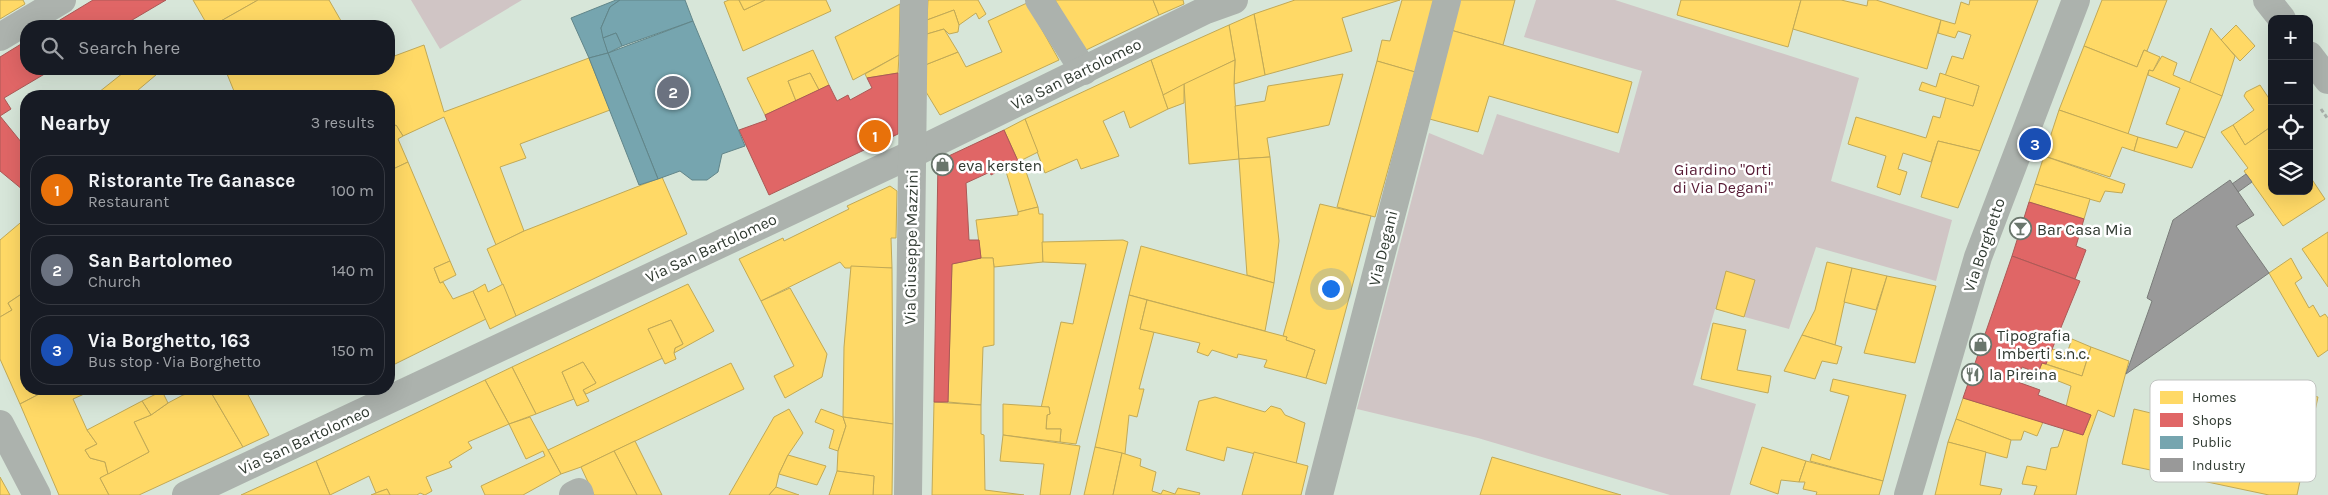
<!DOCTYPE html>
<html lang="en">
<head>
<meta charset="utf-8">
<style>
	:root { --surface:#171b24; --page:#20242c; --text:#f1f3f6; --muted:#9ea1a6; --line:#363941; --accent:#6a766c }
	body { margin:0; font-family:Karla,sans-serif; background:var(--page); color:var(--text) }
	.controls { position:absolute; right:15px; top:15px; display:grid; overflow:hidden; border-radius:10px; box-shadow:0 5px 20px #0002 }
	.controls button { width:45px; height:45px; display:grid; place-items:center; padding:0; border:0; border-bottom:1px solid var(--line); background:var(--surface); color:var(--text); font:25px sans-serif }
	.you { position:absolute; left:1330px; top:288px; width:18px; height:18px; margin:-12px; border:4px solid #fff; border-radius:50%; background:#1a73e8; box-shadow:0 0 0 8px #1a73e833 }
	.badge { display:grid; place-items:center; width:32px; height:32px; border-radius:50%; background:var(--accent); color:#fff; font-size:16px; font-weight:700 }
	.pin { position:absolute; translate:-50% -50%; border:2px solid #fff; box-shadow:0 1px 5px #0006 }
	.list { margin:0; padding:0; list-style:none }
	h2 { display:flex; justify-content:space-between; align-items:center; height:65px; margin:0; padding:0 20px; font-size:21px }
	h2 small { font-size:16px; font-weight:400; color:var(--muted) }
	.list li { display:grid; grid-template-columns:32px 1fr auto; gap:15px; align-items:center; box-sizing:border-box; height:70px; margin:0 10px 10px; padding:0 10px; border:1px solid var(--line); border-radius:20px }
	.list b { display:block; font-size:19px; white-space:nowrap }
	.list p { margin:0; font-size:16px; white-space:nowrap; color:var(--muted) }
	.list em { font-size:16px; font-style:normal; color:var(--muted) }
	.icon { flex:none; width:28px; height:28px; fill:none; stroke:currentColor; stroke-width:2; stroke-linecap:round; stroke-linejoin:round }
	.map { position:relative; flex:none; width:2328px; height:495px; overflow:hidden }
	.search { position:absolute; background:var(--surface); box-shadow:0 5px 20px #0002; left:20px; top:20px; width:375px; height:55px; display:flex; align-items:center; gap:12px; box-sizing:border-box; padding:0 18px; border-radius:20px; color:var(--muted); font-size:19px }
	.panel { position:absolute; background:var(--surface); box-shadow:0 5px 20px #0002; left:20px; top:90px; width:375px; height:305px; border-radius:20px }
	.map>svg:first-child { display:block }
	.green { fill:#d0c5c5 }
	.homes { fill:#ffd966; stroke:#c1a956 }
	.shops { fill:#e06666; stroke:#ab5956 }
	.public { fill:#76a5af; stroke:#618589 }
	.industry { fill:#999; stroke:#7a7c7a }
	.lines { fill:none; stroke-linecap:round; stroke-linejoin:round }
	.path { stroke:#a9b0aa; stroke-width:3; stroke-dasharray:4 2.5; stroke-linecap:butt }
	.minor { stroke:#acb2ad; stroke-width:28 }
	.labels { text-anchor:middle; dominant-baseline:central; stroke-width:5; stroke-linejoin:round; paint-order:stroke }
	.street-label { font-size:16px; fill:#303a31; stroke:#fff }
	.poi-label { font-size:16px; fill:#303a31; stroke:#fff; text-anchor:start }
	.park-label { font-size:16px; fill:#571a35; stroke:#fff }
	.key { fill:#fff; stroke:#c1c4c1; stroke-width:1 }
	.key-label { font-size:14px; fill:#303a31 }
</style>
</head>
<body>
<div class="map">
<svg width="2328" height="495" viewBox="0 0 2328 495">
	<rect width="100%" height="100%" fill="#d7e6d9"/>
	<g class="green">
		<path d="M411 0H522L440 49Z"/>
		<path d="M1536 0H1615L1859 78 1831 181 1952 220 1936 281 1816 247 1789 329 1715 309 1693 385 1756 404 1730 495H1670L1478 438 1357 409 1429 133 1483 155 1497 114 1619 153 1642 71 1524 37Z"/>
	</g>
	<g class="homes">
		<path d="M0 0H23L25 4 0 19Z"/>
		<path d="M193 0H258L212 26H208Z"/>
		<path d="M258 0H329L344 26H212Z"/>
		<path d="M729 0H739L744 10 765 0H826L831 11 743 51 724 2Z"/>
		<path d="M739 0H765L744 10Z"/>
		<path d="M928 0H978L986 14 979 19 976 13 959 25 954 10 927 20Z"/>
		<path d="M1055 0H1153L1159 15 1084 51Z"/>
		<path d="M1153 0H1183L1184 4 1159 15Z"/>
		<path d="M1295 0H1400L1342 18 1352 51 1265 75 1254 14Z"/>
		<path d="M1402 0H1434L1415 72 1377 61 1382 40 1390 41Z"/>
		<path d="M1455 0H1515L1503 45 1447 29Z"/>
		<path d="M1681 0H1801L1788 47 1677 15Z"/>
		<path d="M1801 0H1841L1867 6 1868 0H1876L1941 20 1927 69 1793 29Z"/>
		<path d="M1970 0H2038L1980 151 1938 141 1931 162 1903 153 1898 169 1907 172 1900 195 1877 187 1886 156 1848 144 1856 117 1926 138 1933 116 1940 118 1946 97 1973 106 1979 86 1945 76 1952 56 1963 59 1971 35 1958 31 1955 38 1938 33 1941 20 1955 24 1961 2 1969 5Z"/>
		<path d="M2102 0H2167L2147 51 2144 50 2137 67 2084 46Z"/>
		<path d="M1027 3 1059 60 940 115 923 87 925 65 958 52 966 67 1002 52 988 21Z"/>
		<path d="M900 4 899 55 853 80 835 37Z"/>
		<path d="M954 10 959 25 958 32 949 34 944 29 927 34V20Z"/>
		<path d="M1254 14 1265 75 1234 84 1235 60 1229 25Z"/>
		<path d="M1229 25 1235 60 1163 95 1151 60Z"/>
		<path d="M2236 25 2255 46 2240 61 2221 40Z"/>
		<path d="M2211 28 2235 56 2222 96 2189 84Z"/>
		<path d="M944 29 958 52 925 65 927 34Z"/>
		<path d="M1447 29 1632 82 1618 133 1489 96 1478 132 1422 117Z"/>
		<path d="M424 45 444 112 589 58 610 110 520 144 526 158 500 167 524 231 496 245 444 117 403 136 396 125 389 130V96H236L225 69H389V58Z"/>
		<path d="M2084 46 2137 67 2144 50 2160 57 2153 71 2149 70 2128 134 2059 110Z"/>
		<path d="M813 50 829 85 819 90 810 73 788 81 796 101 765 115 747 78Z"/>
		<path d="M899 55 898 73 867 78 865 74Z"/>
		<path d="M2162 56 2177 63 2173 75 2222 96 2205 138 2166 124 2180 88 2148 75 2149 70 2153 71Z"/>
		<path d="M1151 60 1168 109 1130 128 1124 111 1103 121 1119 156 1081 169 1077 159 1045 173 1025 119Z"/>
		<path d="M1235 60 1234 84 1239 159 1189 164 1184 84Z"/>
		<path d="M1377 61 1415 72 1375 217 1337 207Z"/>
		<path d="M128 69H163L131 96H94Z"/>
		<path d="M810 73 819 90 796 101 788 81Z"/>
		<path d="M1940 73 1979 86 1973 106 1919 90 1922 82 1936 87Z"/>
		<path d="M1343 74 1329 125 1267 138 1270 157 1239 159 1235 106 1265 101 1268 86Z"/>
		<path d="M1184 84V103L1168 109 1163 95Z"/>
		<path d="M2260 85 2272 103V126L2245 145 2233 125 2254 110 2244 96 2246 92Z"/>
		<path d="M2059 110 2138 137 2134 151 2122 147 2110 177 2044 156Z"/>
		<path d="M1025 119 1038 152 1022 160 1038 207 1018 212 1005 168 1018 161 1004 130Z"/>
		<path d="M396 125 403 136 398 139 408 162 391 170 389 166V130Z"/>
		<path d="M2233 125 2245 145 2272 126V191H2309V175L2325 199 2283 226 2244 171 2248 168 2221 132Z"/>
		<path d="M2185 131 2205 138 2192 168 2134 151 2138 137 2177 148Z"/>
		<path d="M1938 141 1980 151 1958 208 1921 197Z"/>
		<path d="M2044 156 2125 184 2122 193 2105 191 2100 202 2035 184Z"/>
		<path d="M1270 157 1279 241 1274 283 1247 275 1239 159Z"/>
		<path d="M408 162 450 261 434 268 440 283 443 282 453 299 473 291 486 319 389 367V166L391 170Z"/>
		<path d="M662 177 687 234 516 316 487 249 524 231Z"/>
		<path d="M2035 184 2090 199 2084 219 2029 202Z"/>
		<path d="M890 186 897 191 896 238H891L892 268H845L840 262 761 301 739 259 783 238 784 241 849 209 847 206Z"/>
		<path d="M1320 204 1371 216 1326 384 1306 378 1315 350 1286 340 1287 337 1283 336Z"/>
		<path d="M1038 207 1039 214H1043V262L994 267 993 258H981L976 220 1018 215V212Z"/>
		<path d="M26 218V291L8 303 12 310 0 317V240Z"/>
		<path d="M2328 232V287L2302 249Z"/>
		<path d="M1123 240 1128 242 1076 444 1060 442 1061 429H1046L1047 415 1050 414 1049 407 1041 408 1061 322 1073 324 1086 264 1043 262 1042 242Z"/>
		<path d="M1141 246 1274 283 1265 331 1129 295Z"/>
		<path d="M981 258H993L994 267V345L983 347 981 405 948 402 952 264Z"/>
		<path d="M2291 258 2302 278 2295 283 2309 308 2313 305 2320 317 2325 314 2328 318V350L2318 357 2269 273Z"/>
		<path d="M450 261 456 275 440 283 434 268Z"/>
		<path d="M1827 262 1852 268 1835 345 1802 335 1815 310Z"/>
		<path d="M851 266 892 268 893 424 843 417 844 347Z"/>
		<path d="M1852 268 1887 276 1876 310 1844 302Z"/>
		<path d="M1726 271 1755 280 1744 317 1716 309Z"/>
		<path d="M1887 276 1936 286 1915 363 1864 353Z"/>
		<path d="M485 284 488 292 503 284 516 316 490 329 473 291Z"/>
		<path d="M688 284 714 331 674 353 675 348 683 344 671 320 648 329 663 358 586 394 583 390 596 383 583 362 562 372 574 399 536 414 512 367Z"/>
		<path d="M790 288 827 354 822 377 785 398 774 376 794 366 761 301Z"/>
		<path d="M26 291V389H49L20 404 0 359V317L12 310 8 303Z"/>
		<path d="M1129 295 1147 300 1140 329 1154 332 1139 389H1144L1137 417 1129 415 1125 454 1095 447Z"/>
		<path d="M1147 300 1283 336 1287 337 1286 340 1315 350 1306 378 1264 367 1267 360 1238 354 1237 358 1212 350 1208 356 1197 352 1200 343 1140 329Z"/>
		<path d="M671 320 683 344 675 348 674 353 676 359 665 364 648 329Z"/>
		<path d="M1713 323 1746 330 1737 370 1771 376 1768 393 1701 379Z"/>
		<path d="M1802 335 1842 347 1837 364 1822 361 1815 379 1784 371Z"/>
		<path d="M2072 339 2091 347 2082 376 2046 364 2052 349 2067 353Z"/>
		<path d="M2091 347 2129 361 2114 417 2098 410 2088 438 2076 495H2034L2037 486 2022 484 2027 466 2046 470 2051 448 2058 447 2064 429 2083 435 2091 415 2066 407 2071 386 2038 373 2042 363 2082 376Z"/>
		<path d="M583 362 596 383 583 390 589 401 577 406 562 372Z"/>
		<path d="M731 363 744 389 581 467 561 474 548 450Z"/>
		<path d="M512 367 536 414 509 424 485 380Z"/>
		<path d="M1833 379 1906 395 1883 481 1810 461 1812 454 1830 460 1849 396 1830 391Z"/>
		<path d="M485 380 509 424 468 442 472 448 449 462 452 467 426 477 432 491 425 495 420 493 417 495H390L387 489 376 493 369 476 330 495 316 461Z"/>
		<path d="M2265 384 2318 397 2297 495H2269L2122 464 2134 409 2180 420 2177 429 2161 427 2157 448 2190 454 2195 423 2256 435 2254 446 2239 442 2237 463 2269 470 2277 428 2258 426Z"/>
		<path d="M49 389H79L82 395 73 399 87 430 97 444 85 450 90 458 105 462 108 474 100 478 109 495H59L20 404Z"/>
		<path d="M79 389H93L82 395Z"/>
		<path d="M180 389H204L183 395Z"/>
		<path d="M204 389H209L243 447 139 495H109L100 478 149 452 134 422 151 415 168 403 183 395Z"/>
		<path d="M209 389H245L269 435 243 447Z"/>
		<path d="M162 391 168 403 151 415 142 401Z"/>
		<path d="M1215 397 1265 412 1271 406 1281 409 1285 415 1305 423 1296 464 1227 447 1224 461 1186 450 1199 401Z"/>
		<path d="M1963 398 2043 422 2037 436 2024 431 2021 440H2011L1956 419Z"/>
		<path d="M142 401 151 415 134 422 149 452 108 474 105 462 90 458 85 450 97 444 87 430Z"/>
		<path d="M934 402 981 405V434L984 435 985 490 1024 495H932Z"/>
		<path d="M1003 404 1049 407 1050 414 1047 415 1046 429H1061L1060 442 1003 435Z"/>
		<path d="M789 409 803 433 788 455 779 474 776 487 769 495H729L774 417Z"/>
		<path d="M821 409 843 417 846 426 838 451 829 448 834 430 815 422Z"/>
		<path d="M530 417 561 474 523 495H485L481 486 545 456 543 451 526 459 509 424Z"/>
		<path d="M843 417 893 424 892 495H873L874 476 837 471 838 451 846 426Z"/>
		<path d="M1956 419 2011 440 2007 458 1948 442Z"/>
		<path d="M1003 435 1080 446 1070 495H1040L1044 464 1000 461Z"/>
		<path d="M635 441 662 495H637L614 451Z"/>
		<path d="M1948 442 1986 452 1980 485 2002 489 2000 495H1935Z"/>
		<path d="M1095 447 1122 453 1113 495H1084Z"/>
		<path d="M1762 447 1806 461 1799 482 1781 480 1778 494 1750 484Z"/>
		<path d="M614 451 637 495H594L581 467Z"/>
		<path d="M1254 452 1308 466 1301 495H1242Z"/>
		<path d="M1122 453 1141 459 1140 466 1156 472 1152 491 1161 494 1163 490 1175 494 1178 488 1200 493 1199 495H1113Z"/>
		<path d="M788 455 826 466 817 485 779 474Z"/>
		<path d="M1492 457 1621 495H1480Z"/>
		<path d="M316 461 330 495H241Z"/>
		<path d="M1806 461 1883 481 1879 495H1816L1817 492 1803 489 1805 482H1799Z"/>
		<path d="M837 471 874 476 873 495H829Z"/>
		<path d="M0 477 10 495H0Z"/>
		<path d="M776 487 799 495H769Z"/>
		<path d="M387 489 390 495H371L376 493Z"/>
	</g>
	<g class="shops">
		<path d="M93 0H166L122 26H50Z"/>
		<path d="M26 41V69H53L4 98 11 109 0 116 26 148V187L23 190 0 171V57Z"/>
		<path d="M898 73V134L769 195 739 130 767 120 765 115 829 85 837 101 848 95 850 100 872 88 867 78Z"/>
		<path d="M1004 130 1018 161 991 175 990 172 966 183 969 240H979L981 258 952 264 948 402H934L938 161Z"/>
		<path d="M2029 202 2084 219 2076 246 2086 250 2075 279 2012 256Z"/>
		<path d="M2012 256 2080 281 2046 364 2042 363 2038 373 2022 367 2015 381 2040 390 2038 395 2091 415 2083 435 1963 398Z"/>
	</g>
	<g class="public">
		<path d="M616 0H620L610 7 601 28 608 53 589 58 571 18Z"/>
		<path d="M620 0H685L693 21 622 46 616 33 603 38 601 28 610 7Z"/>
		<path d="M693 21 745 146 722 154 718 172 707 180H692L680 171 658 179 608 53Z"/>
		<path d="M616 33 622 46 608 53 603 38Z"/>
		<path d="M608 53 658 179 639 185 589 58Z"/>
	</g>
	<g class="industry">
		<path d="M2246 174 2252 182 2238 192 2232 184Z"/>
		<path d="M2230 180 2254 215 2236 226 2269 273 2126 374 2152 301 2147 298 2173 220Z"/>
	</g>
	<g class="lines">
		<path class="path" d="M2321 109 2328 119"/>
		<g class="minor">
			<path d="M1039 0 1084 71"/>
			<path d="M2267 0 2282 19"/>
			<path d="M0 37 62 0"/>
			<path d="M2309 55 2328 80"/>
			<path d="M0 424 37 495"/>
			<path d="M186 495 912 154 1206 10 1234 0"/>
			<path d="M573 495 579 492 580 495"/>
			<path d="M908 495 914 0"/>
			<path d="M1319 495 1447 0"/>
			<path d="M1908 495 1978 257 2076 0"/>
		</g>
	</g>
	<defs>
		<symbol id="shop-ring" viewBox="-11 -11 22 22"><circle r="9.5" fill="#fff" stroke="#6a766c" stroke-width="1.5"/><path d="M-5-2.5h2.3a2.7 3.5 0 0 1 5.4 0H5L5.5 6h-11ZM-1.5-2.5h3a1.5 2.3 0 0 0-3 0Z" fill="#6a766c"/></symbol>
		<symbol id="bar-ring" viewBox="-11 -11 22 22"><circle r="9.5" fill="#fff" stroke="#6a766c" stroke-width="1.5"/><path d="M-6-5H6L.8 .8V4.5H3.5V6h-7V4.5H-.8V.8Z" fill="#6a766c"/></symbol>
		<symbol id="restaurant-ring" viewBox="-11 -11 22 22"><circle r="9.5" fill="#fff" stroke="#6a766c" stroke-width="1.5"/><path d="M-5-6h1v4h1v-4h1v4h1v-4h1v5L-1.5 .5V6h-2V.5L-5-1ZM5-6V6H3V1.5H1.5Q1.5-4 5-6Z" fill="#6a766c"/></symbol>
	</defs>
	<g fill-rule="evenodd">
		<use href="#shop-ring" x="930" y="152" width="25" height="25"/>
		<use href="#bar-ring" x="2008" y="216" width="25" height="25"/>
		<use href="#shop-ring" x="1968" y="332" width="25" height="25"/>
		<use href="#restaurant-ring" x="1960" y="362" width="25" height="25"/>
	</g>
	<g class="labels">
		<g class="street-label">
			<text transform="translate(1076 74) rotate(-26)">Via San Bartolomeo</text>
			<text transform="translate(1984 245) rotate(-71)">Via Borghetto</text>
			<text transform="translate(911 247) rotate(-89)">Via Giuseppe Mazzini</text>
			<text transform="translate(711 248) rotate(-25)">Via San Bartolomeo</text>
			<text transform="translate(1383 248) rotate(-76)">Via Degani</text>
			<text transform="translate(304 440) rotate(-25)">Via San Bartolomeo</text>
		</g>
		<g class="poi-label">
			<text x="958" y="165">eva kersten</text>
			<text x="2037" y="229">Bar Casa Mia</text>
			<text x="1997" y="335">Tipografia<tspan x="1997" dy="18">Imberti s.n.c.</tspan></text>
			<text x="1989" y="374">la Pireina</text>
		</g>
		<g class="park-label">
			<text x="1723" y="169">Giardino "Orti<tspan x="1723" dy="18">di Via Degani"</tspan></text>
		</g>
	</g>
	<rect x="2150" y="380" width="166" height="102" rx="8" class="key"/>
	<rect x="2160" y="391" width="23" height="13" fill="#ffd966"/>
	<rect x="2160" y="413" width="23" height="14" fill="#e06666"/>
	<rect x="2160" y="436" width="23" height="13" fill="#76a5af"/>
	<rect x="2160" y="458" width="23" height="14" fill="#999"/>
	<g class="key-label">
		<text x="2192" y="402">Homes</text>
		<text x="2192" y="425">Shops</text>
		<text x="2192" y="447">Public</text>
		<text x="2192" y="470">Industry</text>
	</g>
</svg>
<div class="controls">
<button>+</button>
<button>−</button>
<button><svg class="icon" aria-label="locate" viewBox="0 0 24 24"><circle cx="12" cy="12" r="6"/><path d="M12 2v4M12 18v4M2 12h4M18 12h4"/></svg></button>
<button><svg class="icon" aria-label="layers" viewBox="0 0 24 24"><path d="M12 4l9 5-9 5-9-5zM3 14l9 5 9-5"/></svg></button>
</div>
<div class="you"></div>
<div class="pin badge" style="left:875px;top:136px;background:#e8710a">1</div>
<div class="pin badge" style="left:673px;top:92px;background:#6b7280">2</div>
<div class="pin badge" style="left:2035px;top:144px;background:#1a4fb4">3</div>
<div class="search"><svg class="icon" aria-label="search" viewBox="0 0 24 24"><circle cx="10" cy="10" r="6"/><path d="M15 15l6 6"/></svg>Search here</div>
<section class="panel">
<h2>Nearby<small>3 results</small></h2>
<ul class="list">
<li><span class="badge" style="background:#e8710a">1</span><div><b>Ristorante Tre Ganasce</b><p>Restaurant</p></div><em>100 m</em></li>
<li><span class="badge" style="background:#6b7280">2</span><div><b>San Bartolomeo</b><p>Church</p></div><em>140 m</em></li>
<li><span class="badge" style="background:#1a4fb4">3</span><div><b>Via Borghetto, 163</b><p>Bus stop · Via Borghetto</p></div><em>150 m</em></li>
</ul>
</section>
</div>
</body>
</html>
